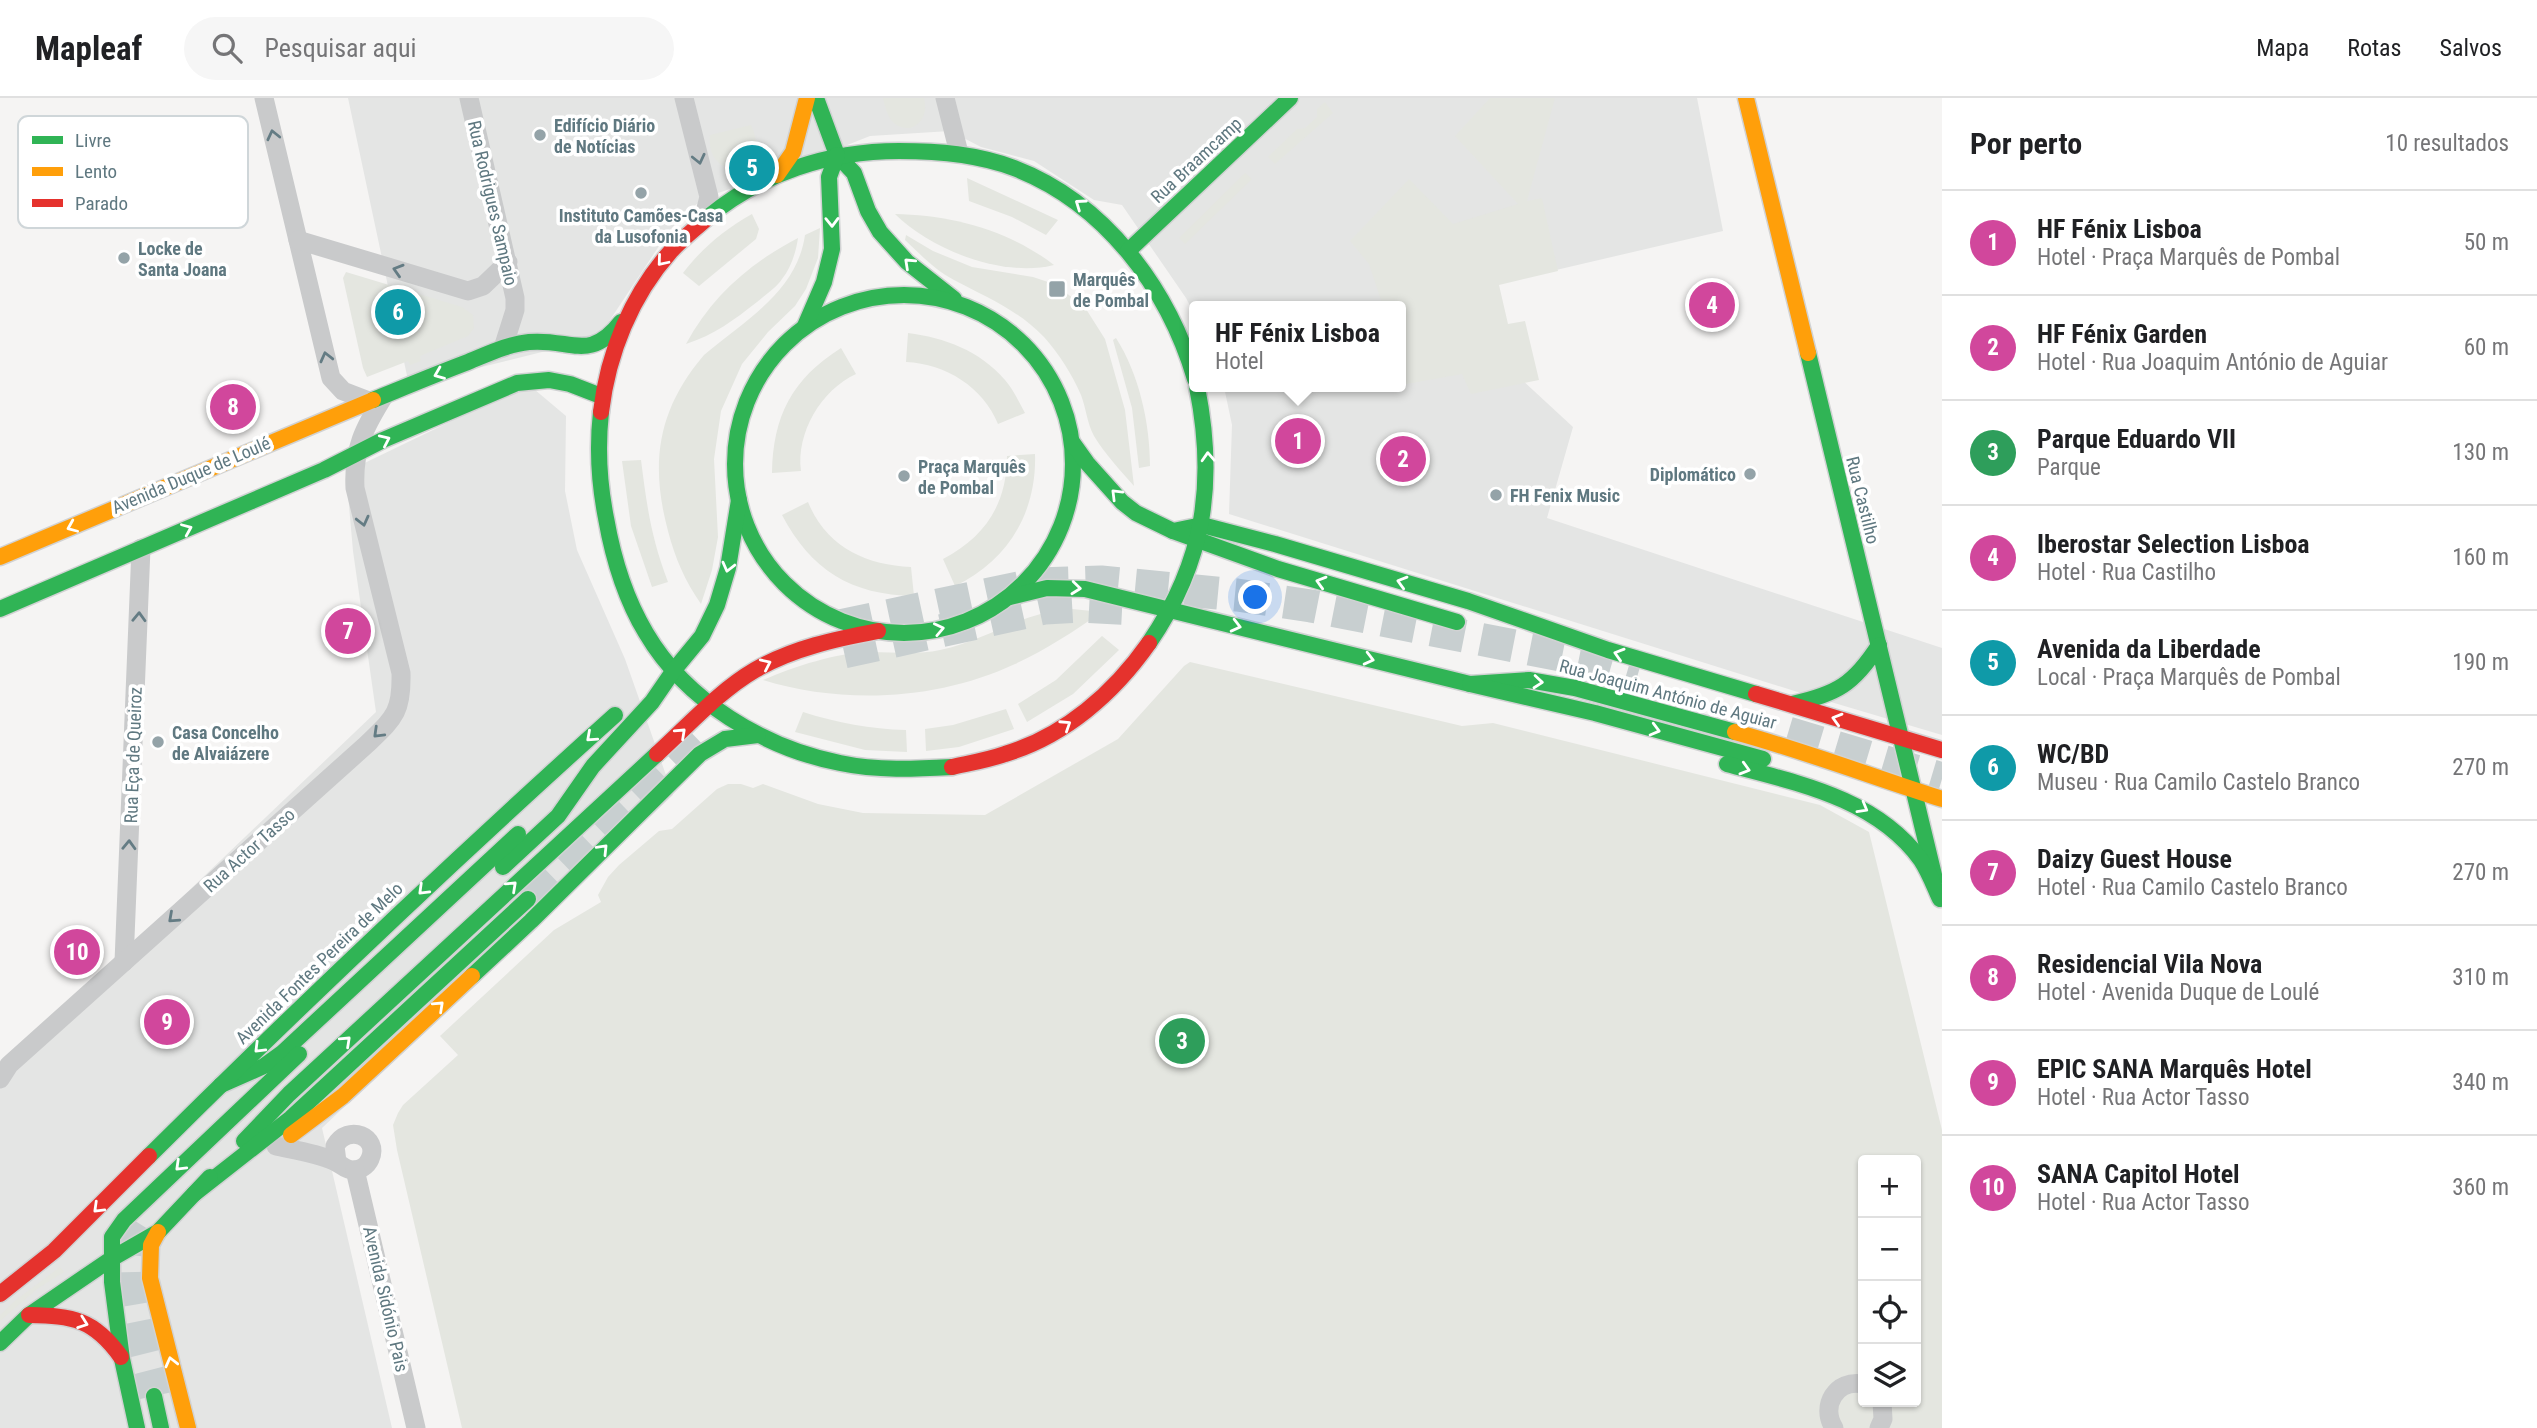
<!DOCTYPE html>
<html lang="pt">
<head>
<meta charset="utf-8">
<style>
	:root { --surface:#fff; --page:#f6f6f6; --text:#202124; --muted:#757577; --line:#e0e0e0; --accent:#7c3aed }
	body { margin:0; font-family:"Roboto Condensed",sans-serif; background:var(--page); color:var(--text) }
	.controls { position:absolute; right:21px; bottom:21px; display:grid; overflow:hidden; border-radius:7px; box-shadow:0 2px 5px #0004 }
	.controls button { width:63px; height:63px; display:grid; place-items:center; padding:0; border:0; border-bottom:2px solid var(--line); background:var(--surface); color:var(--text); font:35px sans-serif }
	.you { position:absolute; left:1256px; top:500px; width:24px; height:24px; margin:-18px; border:5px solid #fff; border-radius:50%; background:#1a73e8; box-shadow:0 0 0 10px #1a73e833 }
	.badge { display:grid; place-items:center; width:46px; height:46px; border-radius:50%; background:var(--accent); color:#fff; font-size:23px; font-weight:700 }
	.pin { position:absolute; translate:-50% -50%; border:4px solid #fff; box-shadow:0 2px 7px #0006 }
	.popup { position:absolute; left:1189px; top:203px; width:217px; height:91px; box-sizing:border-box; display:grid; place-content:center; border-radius:7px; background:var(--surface); filter:drop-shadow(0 2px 5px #0005); font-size:23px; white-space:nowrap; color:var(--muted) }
	.popup b { font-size:26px; color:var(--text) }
	.popup::after { content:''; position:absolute; left:50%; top:100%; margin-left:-14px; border:14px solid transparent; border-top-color:var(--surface) }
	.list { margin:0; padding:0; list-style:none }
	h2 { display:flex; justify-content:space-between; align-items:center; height:91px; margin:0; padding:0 28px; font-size:30px }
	h2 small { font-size:23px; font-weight:400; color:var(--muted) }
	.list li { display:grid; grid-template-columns:46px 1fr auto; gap:21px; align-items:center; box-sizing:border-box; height:105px; padding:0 28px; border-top:2px solid var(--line) }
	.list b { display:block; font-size:26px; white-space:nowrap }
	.list p { margin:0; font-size:23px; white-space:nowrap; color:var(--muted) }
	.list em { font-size:23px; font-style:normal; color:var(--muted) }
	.icon { flex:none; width:38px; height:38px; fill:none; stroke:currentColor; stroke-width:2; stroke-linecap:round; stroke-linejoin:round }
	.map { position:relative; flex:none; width:1942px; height:1330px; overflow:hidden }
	header { display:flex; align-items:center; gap:42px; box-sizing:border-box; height:98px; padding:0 35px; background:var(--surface); border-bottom:2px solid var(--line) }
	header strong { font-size:33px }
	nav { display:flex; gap:38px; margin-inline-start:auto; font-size:24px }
	.search { width:490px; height:63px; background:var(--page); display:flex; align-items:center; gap:18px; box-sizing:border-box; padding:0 24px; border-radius:38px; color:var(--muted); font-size:26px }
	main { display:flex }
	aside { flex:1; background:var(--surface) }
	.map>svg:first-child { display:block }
	.built { fill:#e4e5e4 }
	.green { fill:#e4e6e0; fill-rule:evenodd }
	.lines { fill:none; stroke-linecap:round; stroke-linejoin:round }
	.highway-tunnel { stroke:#c8cfd0; stroke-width:33; stroke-dasharray:33 17; stroke-linecap:butt }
	.fast-casing { stroke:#d1d2d3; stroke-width:19 }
	.slow-casing { stroke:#d1d2d3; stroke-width:19 }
	.jam-casing { stroke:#d1d2d3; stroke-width:19 }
	.street { stroke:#c9cacb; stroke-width:19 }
	.fast { stroke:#30b455; stroke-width:16 }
	.slow { stroke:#ff9f0a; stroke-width:16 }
	.jam { stroke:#e5322d; stroke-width:16 }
	.oneway { stroke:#647c84 }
	.oneway2 { stroke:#fff }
	.poi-dot { fill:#94a3a8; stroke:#fff; stroke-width:2.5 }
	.labels { text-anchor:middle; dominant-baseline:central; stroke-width:7; stroke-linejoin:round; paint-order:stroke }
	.poi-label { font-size:18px; font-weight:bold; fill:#5f7880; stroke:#fff; text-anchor:start }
	.street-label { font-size:18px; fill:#5f7880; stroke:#fff }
	.key { fill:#fff; stroke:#cfd6d9; stroke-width:2 }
	.key-label { font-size:19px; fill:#5f7880 }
</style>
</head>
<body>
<header>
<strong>Mapleaf</strong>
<div class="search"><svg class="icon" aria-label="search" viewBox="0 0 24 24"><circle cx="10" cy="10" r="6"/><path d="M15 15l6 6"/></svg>Pesquisar aqui</div>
<nav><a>Mapa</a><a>Rotas</a><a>Salvos</a></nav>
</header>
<main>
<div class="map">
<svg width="1942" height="1330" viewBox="0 0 1942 1330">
	<rect width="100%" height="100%" fill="#f5f4f3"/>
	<g class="built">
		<path d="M348 0H1697L1723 133 1496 186 1522 282 1573 329 1547 420 1942 550V637L1804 596 1229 416 1232 327 1224 289H1401V208H1195V217L1186 200 1122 107 1094 102 1034 63 981 49 950 33 870 38 769 78 706 99 689 112 669 133 598 240 409 287Z"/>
		<path d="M528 286 566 318 565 393 577 452 625 561 673 697 322 1030 392 1330H0V968L131 848 376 614 353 453 346 374Z"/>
	</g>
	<g class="green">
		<path d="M883 0H924C927 14 924 24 911 30 891 31 887 17 883 0Z"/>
		<path d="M1490 0H1555L1527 103 1542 100 1558 173 1499 187 1508 226 1525 223 1539 282 1471 296 1462 276 1401 287V208H1383L1369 166 1350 143 1409 81 1453 126 1518 106 1455 38Z"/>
		<path d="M1325 4 1333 15 1275 66 1268 59 1297 31 1305 30 1317 19V11Z"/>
		<path d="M751 27C775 79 705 87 710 37Z"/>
		<path d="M1245 75 1252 81 1185 146 1179 140Z"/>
		<path d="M967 80 1058 122 1046 137 1012 119 969 103Z"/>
		<path d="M752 116 759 131 756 141 699 188 683 175C702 150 724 132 752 116Z"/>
		<path d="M895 116C951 117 1009 132 1054 167 1003 180 931 152 895 116Z"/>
		<path d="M820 130 818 160 806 191 795 208 768 234 742 266 721 313 714 361 718 439 712 472 701 506C685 483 675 460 668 433 650 366 657 312 704 257 744 223 797 194 805 137Z"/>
		<path d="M906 137 933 153 972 169 1033 179 1048 184 1064 193 1086 211 1105 241 1125 312 1134 388C1120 372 1105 356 1094 338 1087 325 1086 310 1081 297 1072 276 1059 256 1044 239 1018 212 986 199 954 182 935 172 920 156 905 142Z"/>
		<path d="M798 140C796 154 791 170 782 181 776 190 765 197 757 204 734 222 714 237 686 246 712 198 750 165 798 140Z"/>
		<path d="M346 174 462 209 473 217 474 230 468 238 420 258 421 263 410 267 408 263 367 279 363 270 343 180Z"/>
		<path d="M908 235C945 240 979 252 1005 282 1013 291 1019 304 1025 315L998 326C983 289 946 266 906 264Z"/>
		<path d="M1116 240C1139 276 1150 325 1150 368L1139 370 1132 310 1113 242Z"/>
		<path d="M841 250 856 276C821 292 796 335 801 373L772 375C773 318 792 281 841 250Z"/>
		<path d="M1035 356C1037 414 1008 463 955 488L943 461C985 439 1007 406 1007 358Z"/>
		<path d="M641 362C647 409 651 439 668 484L652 489 631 428 622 363Z"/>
		<path d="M808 404C826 449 866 467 911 469L914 498C851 497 811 472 782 417Z"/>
		<path d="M1072 511 1102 514C1074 533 1046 552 1015 566 938 602 844 607 763 582 796 568 835 555 871 554 894 554 917 557 940 552 989 542 1020 514 1072 511Z"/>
		<path d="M1102 538 1119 552 1073 596 1027 624 1018 606 1056 582Z"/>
		<path d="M1190 564 1462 628 1493 625 1820 707 1869 734 1942 1032V1330H462L397 1052 393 1027 398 1015 403 1007 458 957 440 938 554 832 601 804 598 797 608 779 619 767 659 733 672 731 717 691 728 686H741L753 690 763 686 818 706 863 715 985 717 1118 641 1184 568ZM1863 1062H1916V1304H1863Z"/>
		<path d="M1006 611 1014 631 959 649 926 653 925 631 953 627Z"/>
		<path d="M803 614C838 625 870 631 906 632L907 654 865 652 795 634Z"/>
		<path d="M60 1169 64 1174 37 1191 0 1223V1217L16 1202Z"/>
	</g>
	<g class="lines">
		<g class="highway-tunnel">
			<path d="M840 528 1037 486 1101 484 1237 497 1311 508 1596 564 1638 576"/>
			<path d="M844 554 1045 510 1080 508 1138 511"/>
			<path d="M1788 635 1942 681"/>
			<path d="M528 801 702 633"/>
			<path d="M140 1126C114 1167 144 1252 154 1298"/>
		</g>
		<defs>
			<g id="fast">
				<path d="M816 0 837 57 854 75 868 113 880 134 907 164 954 201"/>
				<path d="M707 120C761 75 829 53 899 53 938 53 977 56 1014 70 1105 105 1168 190 1195 281"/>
				<path d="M1128 153 1290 0"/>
				<circle cx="904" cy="366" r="169"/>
				<path d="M805 228 824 184 832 151 829 79 837 57"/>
				<path d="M1808 255 1935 781"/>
				<path d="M373 302C405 289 436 276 468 264 488 256 508 246 529 244 571 240 589 265 621 224"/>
				<path d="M601 314C597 350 599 385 606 420 613 460 625 500 646 535 686 603 764 650 840 665 878 673 915 671 952 669"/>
				<path d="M1072 344 1087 365 1122 404 1136 415 1173 433 1202 427 1275 446 1468 503 1608 552 1756 596"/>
				<path d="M1173 433 1278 471 1457 524"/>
				<path d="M1010 499 1047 490 1085 491 1470 586 1529 582 1575 590 1735 634"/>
				<path d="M0 511 324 372 383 342 517 285 549 282 570 286 601 298"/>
				<path d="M1149 545C1205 463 1216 384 1197 289"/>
				<path d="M1470 586 1595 615 1763 661"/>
				<path d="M1792 606C1837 596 1854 586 1879 547"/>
				<path d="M1727 666C1797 685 1876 700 1921 762 1929 774 1934 788 1940 801"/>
				<path d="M503 769 558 718 593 668 652 604 674 572 702 538 717 507 728 470 739 402"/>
				<path d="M472 878 531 823 700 656 725 641 758 637"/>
				<path d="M221 987 264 968 282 955 518 736"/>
				<path d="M244 1043 289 996 657 656"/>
				<path d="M149 1058C301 907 456 760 615 617"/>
				<path d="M194 1096 291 1020 528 801"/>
				<path d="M0 1245 29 1217 111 1161 158 1134 210 1079"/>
				<path d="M154 1298 161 1330"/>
				<path d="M137 1330 122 1261 112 1184V1139L124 1122 299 956"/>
			</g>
			<g id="slow">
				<path d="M1746 0 1808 255"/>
				<path d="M777 77 793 54 807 0"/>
				<path d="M0 459 373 302"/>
				<path d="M1735 634C1805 653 1873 679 1942 701"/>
				<path d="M291 1037 343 998 472 878"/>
				<path d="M158 1134 151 1147 150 1180 188 1330"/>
			</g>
			<g id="jam">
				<path d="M601 314C608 255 631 198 671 153 682 141 695 131 707 120"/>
				<path d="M1756 596 1942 652"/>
				<path d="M657 656C688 628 719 593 755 572 793 550 836 541 878 533"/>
				<path d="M952 669C970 665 988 662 1005 656 1065 638 1114 595 1149 545"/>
				<path d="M0 1196 54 1153 149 1058"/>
				<path d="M29 1217C73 1218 94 1221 121 1259"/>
			</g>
		</defs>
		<use href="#fast" class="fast-casing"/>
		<use href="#slow" class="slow-casing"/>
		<use href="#jam" class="jam-casing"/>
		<g class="street">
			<path d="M264 0 331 280 343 293 369 303"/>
			<path d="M469 0 515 200V212L503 250"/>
			<path d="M684 0 709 99 703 122"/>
			<path d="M945 0 959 55"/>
			<path d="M298 142 468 193 483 188 508 164"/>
			<path d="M124 864 141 450"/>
			<path d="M0 981 9 967 366 647C394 620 402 615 401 575L355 390C353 351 364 330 384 298"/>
			<path d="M276 1048C295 1052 316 1055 334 1063 341 1066 345 1072 353 1072 360 1072 367 1068 370 1061 380 1039 348 1025 335 1048L337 1064"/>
			<path d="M355 1072 416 1330"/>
			<path d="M1834 1330C1820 1308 1836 1281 1863 1286"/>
			<path d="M1879 1330 1883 1321 1882 1304"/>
		</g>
		<use href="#fast" class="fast"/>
		<use href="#slow" class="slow"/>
		<use href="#jam" class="jam"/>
	</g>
	<defs><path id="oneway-chevron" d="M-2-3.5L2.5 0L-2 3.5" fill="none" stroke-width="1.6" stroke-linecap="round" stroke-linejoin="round" transform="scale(1.75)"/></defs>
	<g class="oneway">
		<use href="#oneway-chevron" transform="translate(273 37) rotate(-103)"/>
		<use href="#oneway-chevron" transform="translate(699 61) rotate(77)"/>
		<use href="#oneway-chevron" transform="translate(398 172) rotate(-163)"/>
		<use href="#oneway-chevron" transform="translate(326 259) rotate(-104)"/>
		<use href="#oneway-chevron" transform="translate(363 423) rotate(76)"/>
		<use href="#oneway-chevron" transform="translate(139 519) rotate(-88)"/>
		<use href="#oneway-chevron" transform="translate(378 635) rotate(136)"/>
		<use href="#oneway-chevron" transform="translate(129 747) rotate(-88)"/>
		<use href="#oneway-chevron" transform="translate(173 820) rotate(138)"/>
	</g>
	<g class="oneway2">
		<use href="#oneway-chevron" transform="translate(1080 106) rotate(-145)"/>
		<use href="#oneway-chevron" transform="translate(832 124) rotate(89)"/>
		<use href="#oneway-chevron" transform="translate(662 163) rotate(130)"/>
		<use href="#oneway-chevron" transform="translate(909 165) rotate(-137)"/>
		<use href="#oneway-chevron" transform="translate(439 276) rotate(158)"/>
		<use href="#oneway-chevron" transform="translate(385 342) rotate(-25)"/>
		<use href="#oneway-chevron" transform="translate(1208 359) rotate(-93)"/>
		<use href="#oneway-chevron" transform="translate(1116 396) rotate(-135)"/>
		<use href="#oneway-chevron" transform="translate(72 429) rotate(157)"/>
		<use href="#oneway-chevron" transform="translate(187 431) rotate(-23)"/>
		<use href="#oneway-chevron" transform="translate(728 469) rotate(104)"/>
		<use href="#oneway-chevron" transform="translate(1321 484) rotate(-164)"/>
		<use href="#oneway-chevron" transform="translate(1402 484) rotate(-164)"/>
		<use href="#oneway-chevron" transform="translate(1076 490) rotate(6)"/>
		<use href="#oneway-chevron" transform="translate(1236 528) rotate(14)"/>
		<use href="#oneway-chevron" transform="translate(939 531) rotate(-12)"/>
		<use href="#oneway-chevron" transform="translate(1619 556) rotate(-163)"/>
		<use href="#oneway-chevron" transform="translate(1369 561) rotate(14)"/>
		<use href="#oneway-chevron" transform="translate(766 566) rotate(-25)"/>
		<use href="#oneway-chevron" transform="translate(1538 584) rotate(5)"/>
		<use href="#oneway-chevron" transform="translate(1837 621) rotate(-164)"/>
		<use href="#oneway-chevron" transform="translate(1066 627) rotate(-33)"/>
		<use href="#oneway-chevron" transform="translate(1655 632) rotate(15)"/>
		<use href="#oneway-chevron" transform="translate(681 635) rotate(-43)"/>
		<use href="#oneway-chevron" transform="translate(591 639) rotate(138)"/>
		<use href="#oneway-chevron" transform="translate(1745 671) rotate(16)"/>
		<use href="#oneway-chevron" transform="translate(1863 710) rotate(30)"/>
		<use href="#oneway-chevron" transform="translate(603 751) rotate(-46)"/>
		<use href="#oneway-chevron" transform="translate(512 788) rotate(-43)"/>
		<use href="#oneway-chevron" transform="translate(423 792) rotate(136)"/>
		<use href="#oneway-chevron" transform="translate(439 908) rotate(-43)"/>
		<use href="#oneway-chevron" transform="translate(346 943) rotate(-43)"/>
		<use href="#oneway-chevron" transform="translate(259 950) rotate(135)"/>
		<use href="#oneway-chevron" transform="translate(180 1068) rotate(136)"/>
		<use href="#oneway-chevron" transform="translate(98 1110) rotate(136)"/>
		<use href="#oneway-chevron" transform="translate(83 1225) rotate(20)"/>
		<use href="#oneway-chevron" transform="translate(171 1264) rotate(-104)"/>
	</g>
	<g class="poi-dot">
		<circle cx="540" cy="37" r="7"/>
		<circle cx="641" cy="95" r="7"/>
		<circle cx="124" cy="160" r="7"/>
		<rect x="1048" y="182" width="18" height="18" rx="3.5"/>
		<circle cx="1750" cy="376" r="7"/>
		<circle cx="904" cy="378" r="7"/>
		<circle cx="1496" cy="397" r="7"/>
		<circle cx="158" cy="644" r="7"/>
	</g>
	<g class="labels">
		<g class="poi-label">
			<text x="554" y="27">Edifício Diário<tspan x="554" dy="21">de Notícias</tspan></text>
			<text x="641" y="117" text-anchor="middle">Instituto Camões-Casa<tspan x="641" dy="21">da Lusofonia</tspan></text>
			<text x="138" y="150">Locke de<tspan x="138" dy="21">Santa Joana</tspan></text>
			<text x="1073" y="181">Marquês<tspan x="1073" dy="21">de Pombal</tspan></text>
			<text x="918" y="368">Praça Marquês<tspan x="918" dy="21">de Pombal</tspan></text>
			<text x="1736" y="376" text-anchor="end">Diplomático</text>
			<text x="1510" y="397">FH Fenix Music</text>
			<text x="172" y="634">Casa Concelho<tspan x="172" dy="21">de Alvaiázere</tspan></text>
		</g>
		<g class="street-label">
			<text transform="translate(1196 62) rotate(-43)">Rua Braamcamp</text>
			<text transform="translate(493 105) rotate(77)">Rua Rodrigues Sampaio</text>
			<text transform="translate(191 377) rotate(-23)">Avenida Duque de Loulé</text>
			<text transform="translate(1863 402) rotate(76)">Rua Castilho</text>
			<text transform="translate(1668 596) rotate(15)">Rua Joaquim António de Aguiar</text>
			<text transform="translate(133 657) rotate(-88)">Rua Eça de Queiroz</text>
			<text transform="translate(249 752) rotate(-42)">Rua Actor Tasso</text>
			<text transform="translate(319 865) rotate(-44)">Avenida Fontes Pereira de Melo</text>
			<text transform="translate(386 1201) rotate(77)">Avenida Sidónio Pais</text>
		</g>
	</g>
	<rect x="18" y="18" width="230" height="112" rx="10" class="key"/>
	<rect x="32" y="38" width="31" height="8" fill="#30b455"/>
	<rect x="32" y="69" width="31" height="9" fill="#ff9f0a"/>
	<rect x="32" y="101" width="31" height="8" fill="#e5322d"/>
	<g class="key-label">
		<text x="75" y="49">Livre</text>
		<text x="75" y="80">Lento</text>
		<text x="75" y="112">Parado</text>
	</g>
</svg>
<div class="controls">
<button>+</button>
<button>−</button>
<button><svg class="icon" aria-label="locate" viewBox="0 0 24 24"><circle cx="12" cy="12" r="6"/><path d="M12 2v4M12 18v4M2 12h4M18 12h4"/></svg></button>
<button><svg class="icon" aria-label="layers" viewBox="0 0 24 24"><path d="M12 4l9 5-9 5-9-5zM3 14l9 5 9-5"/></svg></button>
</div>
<div class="you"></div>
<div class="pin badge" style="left:1298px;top:343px;background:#d1479c">1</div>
<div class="popup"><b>HF Fénix Lisboa</b>Hotel</div>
<div class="pin badge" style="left:1403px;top:361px;background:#d1479c">2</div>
<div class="pin badge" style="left:1182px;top:943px;background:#2e9e5b">3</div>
<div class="pin badge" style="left:1712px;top:207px;background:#d1479c">4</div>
<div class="pin badge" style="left:752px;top:70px;background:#0f9aa8">5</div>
<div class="pin badge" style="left:398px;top:214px;background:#0f9aa8">6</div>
<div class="pin badge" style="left:348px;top:533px;background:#d1479c">7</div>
<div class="pin badge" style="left:233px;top:309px;background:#d1479c">8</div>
<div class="pin badge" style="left:167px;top:924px;background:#d1479c">9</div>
<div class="pin badge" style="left:77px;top:854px;background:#d1479c">10</div>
</div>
<aside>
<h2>Por perto<small>10 resultados</small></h2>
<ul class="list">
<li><span class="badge" style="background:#d1479c">1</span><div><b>HF Fénix Lisboa</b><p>Hotel · Praça Marquês de Pombal</p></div><em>50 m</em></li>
<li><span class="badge" style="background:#d1479c">2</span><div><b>HF Fénix Garden</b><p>Hotel · Rua Joaquim António de Aguiar</p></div><em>60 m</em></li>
<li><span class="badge" style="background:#2e9e5b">3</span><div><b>Parque Eduardo VII</b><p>Parque</p></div><em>130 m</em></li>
<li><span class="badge" style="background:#d1479c">4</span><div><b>Iberostar Selection Lisboa</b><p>Hotel · Rua Castilho</p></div><em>160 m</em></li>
<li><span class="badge" style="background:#0f9aa8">5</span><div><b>Avenida da Liberdade</b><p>Local · Praça Marquês de Pombal</p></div><em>190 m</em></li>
<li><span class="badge" style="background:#0f9aa8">6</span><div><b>WC/BD</b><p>Museu · Rua Camilo Castelo Branco</p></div><em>270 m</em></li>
<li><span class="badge" style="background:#d1479c">7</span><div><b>Daizy Guest House</b><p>Hotel · Rua Camilo Castelo Branco</p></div><em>270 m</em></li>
<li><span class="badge" style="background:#d1479c">8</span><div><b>Residencial Vila Nova</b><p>Hotel · Avenida Duque de Loulé</p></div><em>310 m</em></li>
<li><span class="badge" style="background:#d1479c">9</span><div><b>EPIC SANA Marquês Hotel</b><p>Hotel · Rua Actor Tasso</p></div><em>340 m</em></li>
<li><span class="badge" style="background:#d1479c">10</span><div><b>SANA Capitol Hotel</b><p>Hotel · Rua Actor Tasso</p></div><em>360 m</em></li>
</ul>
</aside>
</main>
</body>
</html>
